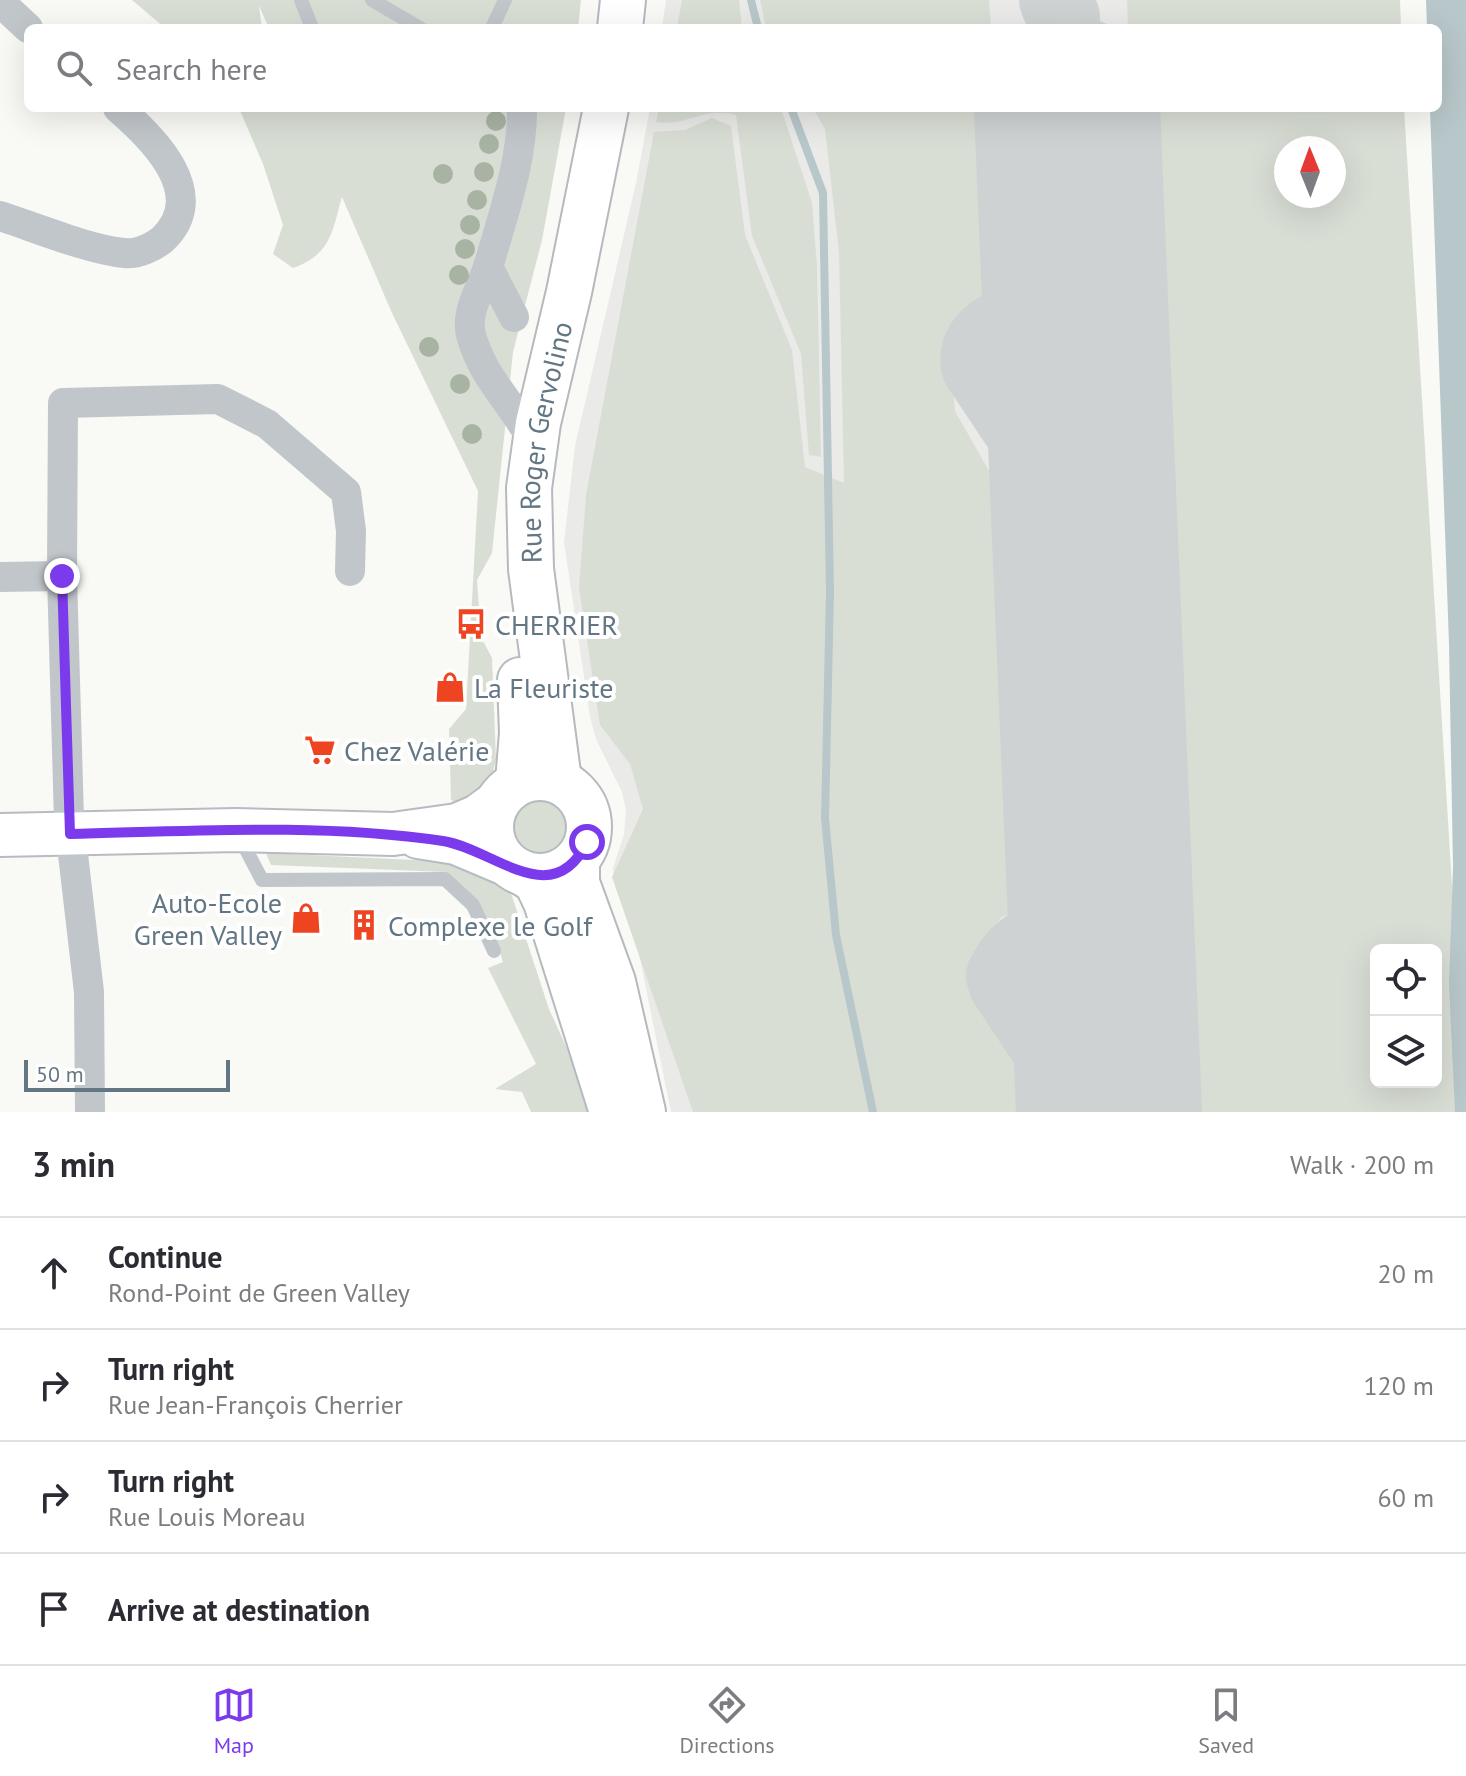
<!DOCTYPE html>
<html lang="en">
<head>
<meta charset="utf-8">
<style>
	:root { --surface:#fff; --page:#f7f7f7; --text:#2b2b33; --muted:#7c7c81; --line:#e1e1e2; --accent:#7c3aed }
	body { margin:0; font-family:"PT Sans",sans-serif; background:var(--page); color:var(--text) }
	.controls { position:absolute; right:24px; bottom:24px; display:grid; overflow:hidden; border-radius:12px; box-shadow:0 8px 32px #0002 }
	.controls button { width:72px; height:72px; display:grid; place-items:center; padding:0; border:0; border-bottom:2px solid var(--line); background:var(--surface); color:var(--text); font:40px sans-serif }
	.compass { position:absolute; left:1274px; top:136px; width:72px; height:72px; border-radius:50%; background:var(--surface); box-shadow:0 8px 32px #0002; rotate:359deg }
	.scale { position:absolute; left:24px; bottom:20px; width:206px; box-sizing:border-box; padding-left:8px; border:4px solid #627683; border-top:0; font-size:22px; line-height:28px; white-space:nowrap; color:#627683; -webkit-text-stroke:6px #fff; paint-order:stroke }
	.stop { position:absolute; width:24px; height:24px; margin:-18px; border:6px solid #7c3aed; border-radius:50%; background:#fff }
	.stop.end { background:#7c3aed; border-color:#fff; box-shadow:0 2px 8px #0008 }
	.list { margin:0; padding:0; list-style:none }
	h2 { display:flex; justify-content:space-between; align-items:center; height:104px; margin:0; padding:0 32px; font-size:34px }
	h2 small { font-size:26px; font-weight:400; color:var(--muted) }
	.list li { display:grid; grid-template-columns:52px 1fr auto; gap:24px; align-items:center; box-sizing:border-box; height:112px; padding:0 32px; border-top:2px solid var(--line) }
	.list b { display:block; font-size:30px; white-space:nowrap }
	.list p { margin:0; font-size:26px; white-space:nowrap; color:var(--muted) }
	.list em { font-size:26px; font-style:normal; color:var(--muted) }
	.icon { flex:none; width:44px; height:44px; fill:none; stroke:currentColor; stroke-width:2; stroke-linecap:round; stroke-linejoin:round }
	.map { position:relative; flex:none; width:1466px; height:1112px; overflow:hidden }
	.search { position:absolute; background:var(--surface); box-shadow:0 8px 32px #0002; left:24px; right:24px; top:24px; height:88px; display:flex; align-items:center; gap:20px; box-sizing:border-box; padding:0 28px; border-radius:12px; color:var(--muted); font-size:30px }
	.sheet { height:552px; background:var(--surface) }
	nav { display:flex; justify-content:space-around; align-items:center; box-sizing:border-box; height:112px; border-top:2px solid var(--line); background:var(--surface); font-size:22px; color:var(--muted) }
	nav a { display:grid; justify-items:center; gap:4px }
	nav .on { color:var(--accent) }
	.map>svg:first-child { display:block }
	.built { fill:#eaeae9; fill-rule:evenodd }
	.green { fill:#d9ded5; fill-rule:evenodd }
	.water { fill:#b8c7ca }
	.lines { fill:none; stroke-linecap:round; stroke-linejoin:round }
	.stream { stroke:#b8c7ca; stroke-width:8 }
	.taxiway { stroke:#ced2d3; stroke-width:74 }
	.runway { stroke:#ced2d3; stroke-width:186 }
	.secondary-casing { stroke:#b6bcc1; stroke-width:46 }
	.primary-casing { stroke:#b4babe; stroke-width:48 }
	.service { stroke:#c1c6ca; stroke-width:14 }
	.minor { stroke:#c1c6ca; stroke-width:30 }
	.secondary { stroke:#fff; stroke-width:42 }
	.primary { stroke:#fff; stroke-width:44 }
	.tree { fill:#a9b3a4 }
	.route { stroke:#7c3aed; stroke-width:10 }
	.labels { text-anchor:middle; dominant-baseline:central; stroke-width:8; stroke-linejoin:round; paint-order:stroke }
	.street-label { font-size:28px; fill:#627683; stroke:#fff }
	.poi-label { font-size:28px; fill:#627683; stroke:#fff; text-anchor:start }
</style>
</head>
<body>
<div class="map">
<svg width="1466" height="1112" viewBox="0 0 1466 1112">
	<rect width="100%" height="100%" fill="#f9f9f6"/>
	<g class="built">
		<path d="M666 0H1395L1397 28H662Z"/>
		<path d="M650 108H1401L1443 1112H671L637 944 615 886 613 868 624 834 626 810 622 792 596 739 590 717 564 542 575 446 636 183ZM1286 148H1334V196H1286ZM1376 950H1436V1082H1376Z"/>
	</g>
	<g class="green">
		<path d="M132 0H581L578 28H269L259 6 262 28H165Z"/>
		<path d="M682 0H739L742 28H677Z"/>
		<path d="M760 0H989L991 28H766Z"/>
		<path d="M1127 0H1400L1401 28H1128Z"/>
		<path d="M239 108H566L542 240 513 352 492 553 477 580 481 637 492 658 496 760 489 788 464 806 451 800 449 729 466 709 478 491 392 313 342 197C332 231 332 254 293 268L273 254 283 225 263 164Z"/>
		<path d="M659 108H781L812 203 817 266 821 457 809 455 801 354 752 236 736 115C700 106 690 127 656 122Z"/>
		<path d="M813 108H996L1007 268 949 344 955 411 1014 515 1033 907 1002 917 979 945 978 1005 1044 1112H693L612 877 643 809 630 764 600 725 579 588 586 495 654 132 685 130 712 118 731 126 745 235 792 350 805 467 844 483 839 252 825 129Z"/>
		<path d="M1132 108H1404L1466 1112H1173ZM1286 148H1334V196H1286ZM1376 950H1436V1082H1376Z"/>
		<circle cx="541" cy="826" r="29"/>
		<path d="M266 853 458 862 470 858 510 890 549 1009 596 1112H531L522 1092 495 1089 536 1064 488 968 503 962 495 936 467 890 445 872 271 865Z"/>
	</g>
	<path class="water" d="M1426 0H1466V1112H1455L1449 984 1453 867 1449 644 1430 108H1438V28H1427Z"/>
	<g class="lines">
		<g class="stream">
			<path d="M751 0 758 28"/>
			<path d="M791 108 823 193 830 592 825 818 836 935 873 1112"/>
		</g>
		<g class="taxiway">
			<path d="M1056 0 1063 17"/>
			<path d="M1080 414C1142 295 965 302 978 366L1084 525"/>
			<path d="M1091 1112 1005 983 1003 976C1041 896 1159 947 1105 1031"/>
		</g>
		<path class="runway" d="M1067 108 1109 1112"/>
		<defs>
			<g id="secondary">
				<path d="M0 835 236 830 393 834 457 825 478 816 497 802"/>
				<path d="M418 837 456 843 508 865"/>
			</g>
			<g id="primary">
				<path d="M620 28 623 0"/>
				<circle cx="540" cy="827" r="49"/>
				<path id="s1" d="M559 781 531 569 529 488 538 423 569 292 606 108"/>
				<path d="M518 782 522 733 520 680"/>
				<path d="M577 860V883L613 982 643 1112"/>
				<path d="M523 873 536 881 546 902 612 1112"/>
			</g>
		</defs>
		<use href="#secondary" class="secondary-casing"/>
		<use href="#primary" class="primary-casing"/>
		<g class="service">
			<path d="M301 0 312 28"/>
			<path d="M372 0 420 28"/>
			<path d="M492 28 505 0"/>
			<path d="M240 838 262 880 445 879 473 905 494 951"/>
		</g>
		<g class="minor">
			<path d="M0 2 28 28"/>
			<path d="M522 108C523 159 503 215 489 264 482 287 465 311 471 335 482 374 503 393 523 425"/>
			<path d="M0 216C34 227 90 250 124 253 136 255 154 247 163 239 210 194 153 138 118 108"/>
			<path d="M488 267 514 317"/>
			<path d="M0 577 62 576"/>
			<path d="M90 1112 89 992 69 820 62 576 63 403 218 399 267 424 346 492 351 531 350 571"/>
		</g>
		<use href="#secondary" class="secondary"/>
		<use href="#primary" class="primary"/>
	</g>
	<g class="tree">
		<circle cx="496" cy="121" r="10"/>
		<circle cx="489" cy="144" r="10"/>
		<circle cx="484" cy="172" r="10"/>
		<circle cx="443" cy="174" r="10"/>
		<circle cx="477" cy="200" r="10"/>
		<circle cx="470" cy="225" r="10"/>
		<circle cx="465" cy="249" r="10"/>
		<circle cx="459" cy="275" r="10"/>
		<circle cx="429" cy="347" r="10"/>
		<circle cx="460" cy="384" r="10"/>
		<circle cx="472" cy="434" r="10"/>
	</g>
	<g class="lines">
		<path class="route" d="M62 576 70 834C194 831 321 823 443 841 494 849 553 913 587 842"/>
	</g>
	<defs>
		<symbol id="bus-bare" viewBox="-9 -9 18 18"><path d="M-5-6H5V4H4V6H2V4H-2V6H-4V4H-5ZM-3.5-4V0h7V-4ZM-3.5 1.2v1.5H-2V1.2ZM2 1.2v1.5H3.5V1.2Z" fill="#ee4421" stroke="#fff" stroke-width="2.5" paint-order="stroke"/></symbol>
		<symbol id="shop-bare" viewBox="-9 -9 18 18"><path d="M-5-2.5h2.3a2.7 3.5 0 0 1 5.4 0H5L5.5 6h-11ZM-1.5-2.5h3a1.5 2.3 0 0 0-3 0Z" fill="#ee4421" stroke="#fff" stroke-width="2.5" paint-order="stroke"/></symbol>
		<symbol id="supermarket-bare" viewBox="-9 -9 18 18"><path d="M-6-5.5h2.5l.6 2H6L4.5 2H-2.5L-4.4-4H-6ZM-1.5 3.2a1.3 1.3 0 1 0 .1 0ZM3 3.2a1.3 1.3 0 1 0 .1 0Z" fill="#ee4421" stroke="#fff" stroke-width="2.5" paint-order="stroke"/></symbol>
		<symbol id="building-bare" viewBox="-9 -9 18 18"><path d="M-4-6H4V6H1V3H-1V6H-4ZM-2.5-4.3h1.7v1.8h-1.7ZM.8-4.3h1.7v1.8H.8ZM-2.5-1h1.7V.8h-1.7ZM.8-1h1.7V.8H.8Z" fill="#ee4421" stroke="#fff" stroke-width="2.5" paint-order="stroke"/></symbol>
	</defs>
	<g fill-rule="evenodd">
		<use href="#bus-bare" x="449" y="602" width="44" height="44"/>
		<use href="#shop-bare" x="428" y="665" width="44" height="44"/>
		<use href="#supermarket-bare" x="298" y="728" width="44" height="44"/>
		<use href="#shop-bare" x="284" y="896" width="44" height="44"/>
		<use href="#building-bare" x="342" y="903" width="44" height="44"/>
	</g>
	<g class="labels">
		<g class="street-label">
			<text stroke="none"><textPath href="#s1" startOffset="342">Rue Roger Gervolino</textPath></text>
		</g>
		<g class="poi-label">
			<text x="495" y="624">CHERRIER</text>
			<text x="474" y="687">La Fleuriste</text>
			<text x="344" y="750">Chez Valérie</text>
			<text x="282" y="902" text-anchor="end">Auto-Ecole<tspan x="282" dy="32">Green Valley</tspan></text>
			<text x="388" y="925">Complexe le Golf</text>
		</g>
	</g>
</svg>
<div class="controls">
<button><svg class="icon" aria-label="locate" viewBox="0 0 24 24"><circle cx="12" cy="12" r="6"/><path d="M12 2v4M12 18v4M2 12h4M18 12h4"/></svg></button>
<button><svg class="icon" aria-label="layers" viewBox="0 0 24 24"><path d="M12 4l9 5-9 5-9-5zM3 14l9 5 9-5"/></svg></button>
</div>
<svg class="compass" viewBox="-18 -18 36 36"><path d="M0-13l5 13h-10z" fill="#e53935"/><path d="M0 13l5-13h-10z" fill="#7c7c81"/></svg>
<div class="scale">50 m</div>
<div class="stop" style="left:587px;top:842px"></div>
<div class="stop end" style="left:62px;top:576px"></div>
<div class="search"><svg class="icon" aria-label="search" viewBox="0 0 24 24"><circle cx="10" cy="10" r="6"/><path d="M15 15l6 6"/></svg>Search here</div>
</div>
<section class="sheet">
<h2>3 min<small>Walk · 200 m</small></h2>
<ul class="list">
<li><svg class="icon" aria-label="ahead" viewBox="0 0 24 24"><path d="M12 20V5M6 11l6-6 6 6"/></svg><div><b>Continue</b><p>Rond-Point de Green Valley</p></div><em>20 m</em></li>
<li><svg class="icon" aria-label="right" viewBox="0 0 24 24"><path d="M7 20v-9h11M14 6l5 5-5 5"/></svg><div><b>Turn right</b><p>Rue Jean-François Cherrier</p></div><em>120 m</em></li>
<li><svg class="icon" aria-label="right" viewBox="0 0 24 24"><path d="M7 20v-9h11M14 6l5 5-5 5"/></svg><div><b>Turn right</b><p>Rue Louis Moreau</p></div><em>60 m</em></li>
<li><svg class="icon" aria-label="arrive" viewBox="0 0 24 24"><path d="M6 21V4h12l-3 4 3 4H6"/></svg><div><b>Arrive at destination</b></div></li>
</ul>
</section>
<nav>
<a class="on"><svg class="icon" aria-label="map" viewBox="0 0 24 24"><path d="M3 6l6-2 6 2 6-2v14l-6 2-6-2-6 2zM9 4v14M15 6v14"/></svg>Map</a>
<a><svg class="icon" aria-label="directions" viewBox="0 0 24 24"><path d="M12 3l9 9-9 9-9-9zM9 14v-3h6M13 9l2 2-2 2"/></svg>Directions</a>
<a><svg class="icon" aria-label="saved" viewBox="0 0 24 24"><path d="M7 4h10v16l-5-4-5 4z"/></svg>Saved</a>
</nav>
</body>
</html>
